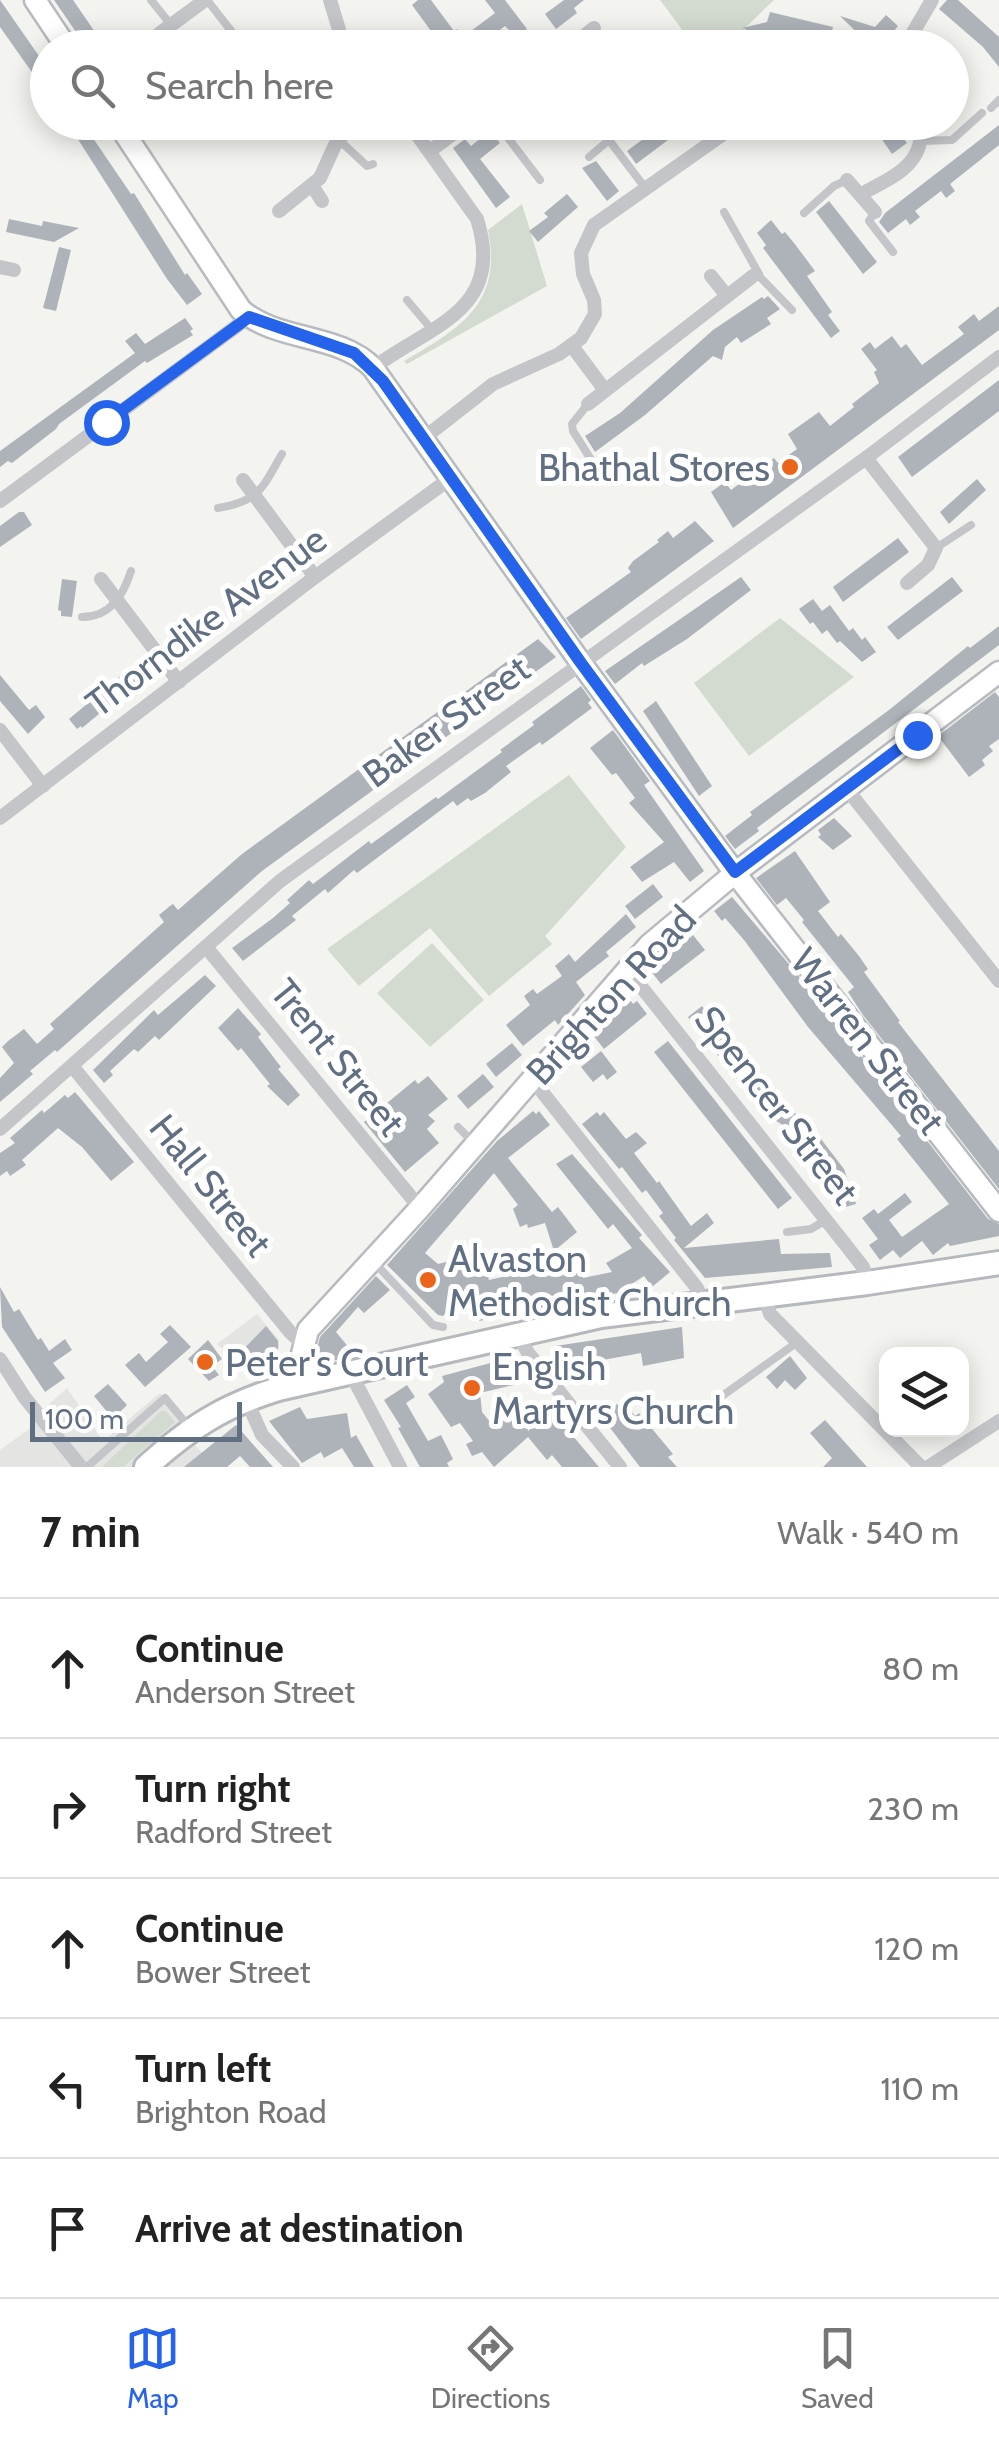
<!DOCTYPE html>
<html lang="en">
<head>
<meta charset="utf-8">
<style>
	:root { --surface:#fff; --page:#f2f2f2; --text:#222; --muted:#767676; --line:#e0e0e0; --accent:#2563eb }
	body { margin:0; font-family:Cabin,sans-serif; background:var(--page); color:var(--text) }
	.controls { position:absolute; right:30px; bottom:30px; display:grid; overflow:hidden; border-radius:20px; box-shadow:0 5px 25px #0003 }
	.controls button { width:90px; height:90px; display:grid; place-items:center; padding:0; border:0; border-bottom:2px solid var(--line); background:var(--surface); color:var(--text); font:50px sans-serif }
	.scale { position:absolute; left:30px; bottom:25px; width:212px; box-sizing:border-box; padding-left:10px; border:5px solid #616f82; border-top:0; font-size:28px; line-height:35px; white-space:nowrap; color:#616f82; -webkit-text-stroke:8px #fff; paint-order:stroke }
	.stop { position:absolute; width:30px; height:30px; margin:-22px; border:8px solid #2563eb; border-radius:50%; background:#fff }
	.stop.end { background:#2563eb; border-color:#fff; box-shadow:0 2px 10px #0008 }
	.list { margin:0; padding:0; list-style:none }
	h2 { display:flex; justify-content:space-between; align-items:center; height:130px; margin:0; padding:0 40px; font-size:42px }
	h2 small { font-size:32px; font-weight:400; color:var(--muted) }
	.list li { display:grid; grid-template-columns:65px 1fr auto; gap:30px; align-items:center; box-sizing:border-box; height:140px; padding:0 40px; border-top:2px solid var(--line) }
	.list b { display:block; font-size:38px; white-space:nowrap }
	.list p { margin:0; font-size:32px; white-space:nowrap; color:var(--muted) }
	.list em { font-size:32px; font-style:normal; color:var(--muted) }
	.icon { flex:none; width:55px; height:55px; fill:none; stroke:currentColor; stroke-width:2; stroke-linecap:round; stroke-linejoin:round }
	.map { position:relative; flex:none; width:999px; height:1467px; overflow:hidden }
	.search { position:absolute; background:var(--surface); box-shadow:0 5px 25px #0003; left:30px; right:30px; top:30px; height:110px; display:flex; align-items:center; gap:25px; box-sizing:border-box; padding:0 35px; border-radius:55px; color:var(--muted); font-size:38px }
	.sheet { height:830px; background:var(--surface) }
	nav { display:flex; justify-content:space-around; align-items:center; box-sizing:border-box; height:140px; border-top:2px solid var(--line); background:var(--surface); font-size:28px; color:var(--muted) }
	nav a { display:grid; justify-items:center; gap:5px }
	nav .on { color:var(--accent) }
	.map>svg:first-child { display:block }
	.built { fill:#e4e4e3 }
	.green { fill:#d3dbd0 }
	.building { fill:#aeb3ba }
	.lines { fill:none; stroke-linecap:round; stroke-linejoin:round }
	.secondary-casing { stroke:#b7babf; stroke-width:25 }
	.primary-casing { stroke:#b5b8bc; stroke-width:28 }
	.lane { stroke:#c3c5c9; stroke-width:8 }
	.street { stroke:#c3c5c9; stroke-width:14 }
	.secondary { stroke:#fff; stroke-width:20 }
	.primary { stroke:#fff; stroke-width:22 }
	.route { stroke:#2563eb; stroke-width:12 }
	.poi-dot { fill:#ea6419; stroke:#fff; stroke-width:4 }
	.labels { text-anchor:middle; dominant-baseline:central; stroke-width:10; stroke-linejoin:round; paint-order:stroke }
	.poi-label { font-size:38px; fill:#616f82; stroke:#fff; text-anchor:start }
	.street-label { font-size:38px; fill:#616f82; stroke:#fff }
</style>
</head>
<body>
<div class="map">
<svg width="999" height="1467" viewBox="0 0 999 1467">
	<rect width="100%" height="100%" fill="#f3f4ef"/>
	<g class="built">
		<path d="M257 1314 279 1340V1349L252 1377 217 1344Z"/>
		<path d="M67 1388 103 1441 160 1393 196 1446 215 1467H0V1450L32 1427 46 1407Z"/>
	</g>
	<g class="green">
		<path d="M660 0H774L746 27 749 48 695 47Z"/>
		<path d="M522 204 547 286 407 364 404 361C460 328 503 304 488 230Z"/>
		<path d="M780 618 854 677 749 756 694 683Z"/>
		<path d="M569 775 626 847 545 936 552 944 489 996 430 928 359 986 327 949Z"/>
		<path d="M432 943 484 1000 430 1047 377 993Z"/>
		<path d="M161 1411H166L175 1422 123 1467H102Z"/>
	</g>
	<g class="building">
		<path d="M0 0 48 69V95L0 27Z"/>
		<path d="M54 0H73L106 48H87Z"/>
		<path d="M418 0H431L454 31 457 29 463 37 495 13 485 0H505L527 29 516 37 505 26 476 48H449L443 38 439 42 412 5Z"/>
		<path d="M564 0H584L574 8 577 13 556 29 545 14Z"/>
		<path d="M947 0H958L999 37V67L983 47 939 9Z"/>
		<path d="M770 12 833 27 829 45 787 34 786 38 761 32 763 39 749 42 746 29 742 28 767 22Z"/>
		<path d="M886 15 898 26 879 48H873L840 16 875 27Z"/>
		<path d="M67 122H82L131 194 134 193 185 275 187 273 202 294 187 305 167 279Z"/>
		<path d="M666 122H688V125L636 164 627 151Z"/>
		<path d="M870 122H891L907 143 892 154Z"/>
		<path d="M999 125V145L950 184 955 191 946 198 941 191 915 211 920 217 910 225 906 219 888 233 879 222 885 213Z"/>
		<path d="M490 131 500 143 480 159 510 197 496 208 453 148 465 139 471 146Z"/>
		<path d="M596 161 619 191 607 201 582 168Z"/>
		<path d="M567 194 578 207 538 242 529 231 548 217 544 213Z"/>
		<path d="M829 201 877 262 863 274 816 212Z"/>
		<path d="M9 219 42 226 43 221 79 228 54 242 6 232Z"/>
		<path d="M771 220 782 234 785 232 794 243 815 271 807 276 832 312 828 315 840 331 831 338 763 248 766 245 757 233Z"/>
		<path d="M59 247 71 250 56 311 43 308Z"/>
		<path d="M768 296 780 309 767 318 771 324 741 343 737 337 725 347 722 360 713 356 645 415 595 452 585 436 620 413 713 330 762 297 764 299Z"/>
		<path d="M999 306V330L733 528 711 492 725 482 731 490 774 458 778 463 797 449 788 434 819 412 830 426 854 407 852 404 879 383 874 372 877 370 861 349 870 342 875 349 892 336 901 348 906 344 922 365 964 334 958 327 974 314 979 321Z"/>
		<path d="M185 318 193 329 190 331 193 335 147 363 145 361 59 424 56 429 12 463 8 461 0 467V451L135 353 125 341 136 333 145 344Z"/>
		<path d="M999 380V411L912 477 898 457Z"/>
		<path d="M977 479 986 490 949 524 940 512Z"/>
		<path d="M19 512H24L32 525 0 547V526Z"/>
		<path d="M695 521 714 541 581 639 566 618 631 572 628 568 633 561 659 542 657 540 668 531 673 538Z"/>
		<path d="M898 538 909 552 843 602 833 587Z"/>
		<path d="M741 577 751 590 687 639 644 666 642 663 615 684 605 671Z"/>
		<path d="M952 577 963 591 898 640 887 627Z"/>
		<path d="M62 579 77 581 72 617 61 616V611L58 610Z"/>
		<path d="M813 599 822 611 830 605 849 631 853 628 862 640 865 637 876 652 862 662 840 641 837 643 827 630 822 634 813 622 810 624 799 609Z"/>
		<path d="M999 626V645L757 828 759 831 735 849 725 836 752 815 750 812 889 710 968 646 970 648Z"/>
		<path d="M538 639 556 657 262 871 57 1052 55 1050 30 1071 33 1074 0 1102V1078L14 1063 2 1047 8 1041 24 1029 37 1044 54 1029 50 1024 164 922 159 915 170 906 173 904 178 910 242 854Z"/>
		<path d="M129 669 139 681 82 728 81 726 77 729 69 719Z"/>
		<path d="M0 675 29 710 36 705 45 717 28 734 0 701Z"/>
		<path d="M581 686 591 700 588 703 592 708 542 745 540 742 506 766 511 772 485 793 471 801 468 798 457 806 453 801 357 873 354 870 328 893 325 889 292 916 296 920 243 961 232 948 273 918 290 903 287 900 309 880 313 884 369 841 371 844 436 797 438 799 502 752 500 750 534 725 532 722Z"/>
		<path d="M995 692 999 697V739L989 746 993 751 982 760 985 765 969 777 938 736Z"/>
		<path d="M656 701 712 786 699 796 643 711Z"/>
		<path d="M613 730 650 781 644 785 704 871 690 882 674 862 642 882 630 867 664 842 629 803 635 798 616 773 612 775 590 748Z"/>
		<path d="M834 818 852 836 833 850 818 837 821 835 818 830Z"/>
		<path d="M795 851 830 902 818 911 838 937 841 934 859 956 868 969 864 972 900 1021 898 1022 999 1151V1189L863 1015 848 992 854 987 802 922 804 920 786 898 777 905 756 878Z"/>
		<path d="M653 884 663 897 635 919 625 906Z"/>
		<path d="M732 897 794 970 988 1219 999 1224V1236L950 1246 948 1243 933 1255 922 1241 900 1258 893 1250 880 1260 869 1245 878 1239 862 1218 874 1209 878 1214 905 1193 912 1202 889 1220 902 1237 949 1204 897 1139 901 1136 808 1027 744 940 725 918 722 921 714 911Z"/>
		<path d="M626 914 636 927 606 952 609 956 576 982 585 995 558 1025 555 1020 523 1046 506 1025 530 1005 524 996 533 989 537 994 562 976 555 966 569 954 575 962Z"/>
		<path d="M688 935 690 938 693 935 705 950 661 984 650 970 654 967 651 963Z"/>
		<path d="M205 975 216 986 159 1040 155 1036 138 1052 134 1049 110 1071 113 1075 104 1083 93 1070 154 1010 158 1015Z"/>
		<path d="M630 1000 633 1004 637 1001 647 1014 604 1049 593 1035 597 1032 595 1028Z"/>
		<path d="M702 1006 778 1102 808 1122 844 1169 856 1204 839 1209 828 1175 811 1153 794 1132 765 1114 708 1043 688 1017Z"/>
		<path d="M238 1008 261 1034 258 1037 281 1067 278 1069 300 1095 288 1106 267 1086 270 1084 241 1048 238 1051 218 1028Z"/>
		<path d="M668 1041 792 1198 778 1209 654 1052Z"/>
		<path d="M512 1043 522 1055 496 1077 486 1064Z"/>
		<path d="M601 1051 617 1072 607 1080 603 1074 593 1082 581 1067Z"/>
		<path d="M483 1074 494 1087 468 1109 457 1096Z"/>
		<path d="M428 1076 448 1099 428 1115 435 1121 427 1129 439 1143 405 1172 364 1122 415 1080 418 1084Z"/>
		<path d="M75 1092 134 1162 111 1181 82 1147 58 1128 22 1160 26 1165 10 1176 7 1171 0 1176V1153L15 1143 10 1138 42 1110 44 1113 65 1095 68 1098Z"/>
		<path d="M533 1111 536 1114 539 1111 550 1125 508 1158 552 1212 558 1207 577 1232 554 1251 545 1223 528 1228 527 1224 520 1227 513 1209 518 1205 494 1173 425 1253 438 1264 462 1258 467 1278 487 1273 489 1280 559 1264 557 1259 577 1253 583 1278 612 1272 606 1263 632 1248 613 1224 608 1229 556 1164 572 1154 642 1235 639 1238 670 1272 652 1287 644 1276 618 1293 479 1321 471 1287 443 1316 438 1315 387 1265 497 1141Z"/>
		<path d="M597 1112 600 1116 604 1112 626 1139 636 1132 647 1143 634 1153 657 1183 659 1181 691 1226 707 1213 714 1223 684 1248 779 1239 781 1254 830 1253 832 1267 705 1278 674 1240 676 1238 659 1216 663 1213 646 1190 642 1193 622 1167 619 1169 582 1124Z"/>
		<path d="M376 1276 390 1290 364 1313 358 1307 336 1332 355 1355 333 1361 320 1357 316 1353 320 1337Z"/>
		<path d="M0 1287 14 1312 19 1309 38 1340 41 1338 49 1351 65 1339 72 1350 53 1363 65 1378 45 1392 2 1327Z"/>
		<path d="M170 1325 191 1347 145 1387 125 1365 139 1353 146 1362 168 1342 160 1334Z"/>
		<path d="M266 1326 278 1341V1349L253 1375 235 1358Z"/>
		<path d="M682 1327 684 1358 643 1366 641 1353 603 1360 604 1367 589 1370 588 1365 566 1370 564 1360 558 1361 555 1346Z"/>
		<path d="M208 1340 222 1359 212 1366 219 1375 209 1381 188 1359Z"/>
		<path d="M790 1356 807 1378 795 1390 785 1380 777 1389 766 1377Z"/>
		<path d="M509 1358 517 1384 480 1393 482 1412 495 1428 508 1414H516L526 1417 528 1431 552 1411 599 1467H562L552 1455 547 1460 528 1437 494 1467 482 1452 472 1456 466 1444 473 1441 460 1423 451 1427 428 1394 444 1382 442 1376Z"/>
		<path d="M108 1384 127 1405 113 1419 94 1396Z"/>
		<path d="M407 1385 415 1397 406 1403 428 1441 441 1435 453 1459 447 1463 449 1467H420L398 1428 401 1427 384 1400Z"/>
		<path d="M624 1402 635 1416 639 1413 673 1454 668 1457 677 1467H640L601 1416 617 1404 619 1406Z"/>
		<path d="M300 1407 307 1419 347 1413 351 1438 356 1435 374 1467H354L342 1448 324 1458 321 1452 302 1463 269 1421Z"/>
		<path d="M825 1420 850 1448 867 1467H823L832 1458 810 1433Z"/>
		<path d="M236 1425 273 1467H250L240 1456 227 1467H184Z"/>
	</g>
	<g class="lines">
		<defs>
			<g id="secondary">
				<path d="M35 0 67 48"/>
				<path d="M117 122 241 310C278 342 339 333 373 368L581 663 735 873 999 1211"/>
				<path d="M307 1382 301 1358 308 1330 420 1208 649 945 735 873 999 672"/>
			</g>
			<path id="primary" d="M146 1467C189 1428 223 1406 278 1389L601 1316 867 1283 999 1263"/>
		</defs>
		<use href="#secondary" class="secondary-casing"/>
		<use href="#primary" class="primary-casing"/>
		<g class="lane">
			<path d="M151 0 171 25"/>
			<path d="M207 0 243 46"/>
			<path d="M509 40 512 45 509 48"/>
			<path d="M991 108 999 100"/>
			<path d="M496 122 540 180"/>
			<path d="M695 122 709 144"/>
			<path d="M338 139 367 166 373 164"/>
			<path d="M921 141 952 140 982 113"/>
			<path d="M589 157 609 140 646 189"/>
			<path d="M724 212 759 274"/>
			<path d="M875 212 869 221 893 252"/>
			<path d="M804 213 834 186 847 180"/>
			<path d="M758 275 792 310"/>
			<path d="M407 300 433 331"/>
			<path d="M588 404 572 424 573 431 597 469"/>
			<path d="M218 508C260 501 262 488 282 454"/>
			<path d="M936 548 971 525"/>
			<path d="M82 617C110 617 123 596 131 571"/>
			<path d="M458 1127 475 1144"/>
			<path d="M787 1232 811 1229 826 1220"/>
			<path d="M372 1260 433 1325 443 1327"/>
			<path d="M715 1401 799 1341"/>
			<path d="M87 1467 165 1398 190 1428"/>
		</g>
		<g class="street">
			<path d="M330 0 340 33 350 48"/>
			<path d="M159 34 205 0"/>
			<path d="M569 48 594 28"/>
			<path d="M904 48 932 0"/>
			<path d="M430 151 469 122"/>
			<path d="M847 180 875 212"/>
			<path d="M313 187 322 201"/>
			<path d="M861 194C891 178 929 163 919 122"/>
			<path d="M279 211 320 178 335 145 353 122"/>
			<path d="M0 267 14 270"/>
			<path d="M711 276 727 296"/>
			<path d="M572 346 604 389"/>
			<path d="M373 368C430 325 506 311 477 219L408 122"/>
			<path d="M588 404 753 276"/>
			<path d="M424 438 493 384 559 354 581 338 595 314 594 300 583 274 581 253 594 225 726 132 732 122"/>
			<path d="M866 458 936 548 928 565 907 583"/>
			<path d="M243 480 315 577"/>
			<path d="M0 501 249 317"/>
			<path d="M101 579 179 682"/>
			<path d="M0 730 43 786"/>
			<path d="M846 788 999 981"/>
			<path d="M0 818 315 577 451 478"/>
			<path d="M206 947 420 1208"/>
			<path d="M628 970 845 1244 863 1267 867 1283"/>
			<path d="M72 1066 290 1332 302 1343"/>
			<path d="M532 1079 697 1288 703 1302"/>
			<path d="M0 1129 280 881 866 458 999 357"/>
			<path d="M764 1295 770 1314 921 1467"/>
			<path d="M517 1333 528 1353 620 1467"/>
			<path d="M0 1359 25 1398 81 1467"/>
			<path d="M351 1374 400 1467"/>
			<path d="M246 1399 262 1435 293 1467"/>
			<path d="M928 1467 999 1421"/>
		</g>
		<use href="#secondary" class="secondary"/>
		<use href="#primary" class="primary"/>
	</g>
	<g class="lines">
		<path class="route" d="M106 422 249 317 354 353 383 381 581 663 735 872 917 735"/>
	</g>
	<g class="poi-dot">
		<circle cx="790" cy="467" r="10"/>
		<circle cx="428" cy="1280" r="10"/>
		<circle cx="205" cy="1362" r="10"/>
		<circle cx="472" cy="1388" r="10"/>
	</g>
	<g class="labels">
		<g class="poi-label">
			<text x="770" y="467" text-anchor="end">Bhathal Stores</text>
			<text x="448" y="1258">Alvaston<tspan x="448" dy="44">Methodist Church</tspan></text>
			<text x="225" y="1362">Peter's Court</text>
			<text x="492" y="1366">English<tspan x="492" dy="44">Martyrs Church</tspan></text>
		</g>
		<g class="street-label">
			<text transform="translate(206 621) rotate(-37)">Thorndike Avenue</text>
			<text transform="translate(446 721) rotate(-36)">Baker Street</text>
			<text transform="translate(611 995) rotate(-47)">Brighton Road</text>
			<text transform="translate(868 1041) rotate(52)">Warren Street</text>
			<text transform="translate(338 1057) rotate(51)">Trent Street</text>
			<text transform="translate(777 1105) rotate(52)">Spencer Street</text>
			<text transform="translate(211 1185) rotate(51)">Hall Street</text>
		</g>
	</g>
</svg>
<div class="controls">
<button><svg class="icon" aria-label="layers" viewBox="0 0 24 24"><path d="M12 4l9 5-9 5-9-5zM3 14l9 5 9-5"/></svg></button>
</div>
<div class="scale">100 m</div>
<div class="stop" style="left:106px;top:422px"></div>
<div class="stop end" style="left:917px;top:735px"></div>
<div class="search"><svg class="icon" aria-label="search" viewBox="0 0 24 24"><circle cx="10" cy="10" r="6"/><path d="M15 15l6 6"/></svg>Search here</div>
</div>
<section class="sheet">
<h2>7 min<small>Walk · 540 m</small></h2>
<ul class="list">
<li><svg class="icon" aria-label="ahead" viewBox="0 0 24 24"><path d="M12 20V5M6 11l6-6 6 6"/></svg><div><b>Continue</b><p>Anderson Street</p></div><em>80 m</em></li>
<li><svg class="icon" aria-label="right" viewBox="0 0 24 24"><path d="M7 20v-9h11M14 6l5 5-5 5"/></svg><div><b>Turn right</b><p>Radford Street</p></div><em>230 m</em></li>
<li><svg class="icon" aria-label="ahead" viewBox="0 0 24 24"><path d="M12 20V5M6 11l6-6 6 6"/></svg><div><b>Continue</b><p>Bower Street</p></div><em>120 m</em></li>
<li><svg class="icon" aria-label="left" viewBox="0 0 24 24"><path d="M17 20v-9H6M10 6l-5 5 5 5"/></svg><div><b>Turn left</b><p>Brighton Road</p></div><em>110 m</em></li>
<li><svg class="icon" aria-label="arrive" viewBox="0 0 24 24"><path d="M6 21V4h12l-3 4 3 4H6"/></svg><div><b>Arrive at destination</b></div></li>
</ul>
</section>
<nav>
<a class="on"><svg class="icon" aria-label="map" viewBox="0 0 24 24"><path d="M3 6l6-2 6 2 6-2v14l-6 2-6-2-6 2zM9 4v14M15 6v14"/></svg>Map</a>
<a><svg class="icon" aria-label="directions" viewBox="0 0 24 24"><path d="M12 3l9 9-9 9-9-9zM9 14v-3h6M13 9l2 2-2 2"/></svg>Directions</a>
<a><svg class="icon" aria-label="saved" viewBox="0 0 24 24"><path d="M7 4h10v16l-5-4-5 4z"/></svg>Saved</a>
</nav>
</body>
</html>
